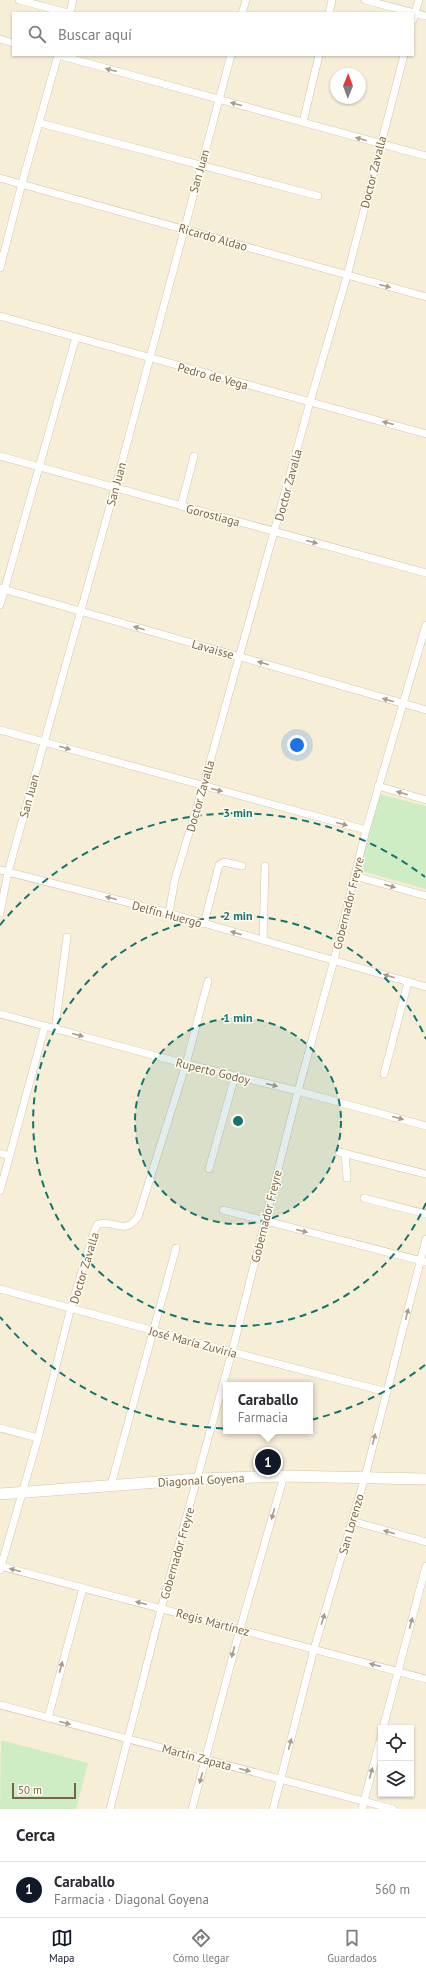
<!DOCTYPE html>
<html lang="es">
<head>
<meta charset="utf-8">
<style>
	:root { --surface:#fff; --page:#f7f7f7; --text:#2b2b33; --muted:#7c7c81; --line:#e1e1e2; --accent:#111827 }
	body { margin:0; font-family:"PT Sans",sans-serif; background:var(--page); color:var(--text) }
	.controls { position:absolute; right:12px; bottom:12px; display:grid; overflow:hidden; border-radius:0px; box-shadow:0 1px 3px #0004 }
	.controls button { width:36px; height:36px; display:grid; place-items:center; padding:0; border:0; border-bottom:1px solid var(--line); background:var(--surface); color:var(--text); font:20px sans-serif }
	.compass { position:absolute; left:330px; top:68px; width:36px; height:36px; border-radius:50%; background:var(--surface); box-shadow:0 1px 3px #0004; rotate:1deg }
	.scale { position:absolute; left:12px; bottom:10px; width:64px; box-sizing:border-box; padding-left:4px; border:2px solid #7b654a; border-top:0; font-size:11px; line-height:14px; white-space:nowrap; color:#7b654a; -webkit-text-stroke:3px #fffcf1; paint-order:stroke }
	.you { position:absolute; left:297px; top:745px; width:14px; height:14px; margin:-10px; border:3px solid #fff; border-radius:50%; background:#1a73e8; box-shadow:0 0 0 6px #1a73e833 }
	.badge { display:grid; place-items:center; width:26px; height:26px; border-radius:50%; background:var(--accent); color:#fff; font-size:13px; font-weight:700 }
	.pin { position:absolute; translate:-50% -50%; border:2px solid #fff; box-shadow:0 1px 4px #0006 }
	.popup { position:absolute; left:223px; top:1382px; width:90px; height:52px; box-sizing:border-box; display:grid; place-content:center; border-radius:0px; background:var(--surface); filter:drop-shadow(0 1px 3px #0005); font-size:13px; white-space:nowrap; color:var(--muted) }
	.popup b { font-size:15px; color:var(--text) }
	.popup::after { content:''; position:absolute; left:50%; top:100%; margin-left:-8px; border:8px solid transparent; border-top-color:var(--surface) }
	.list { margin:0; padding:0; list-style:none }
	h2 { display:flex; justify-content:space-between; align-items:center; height:52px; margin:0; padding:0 16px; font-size:17px }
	h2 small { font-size:13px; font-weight:400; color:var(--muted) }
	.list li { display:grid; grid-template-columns:26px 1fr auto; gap:12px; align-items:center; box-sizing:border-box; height:56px; padding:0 16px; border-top:1px solid var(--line) }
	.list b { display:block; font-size:15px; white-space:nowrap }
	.list p { margin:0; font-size:13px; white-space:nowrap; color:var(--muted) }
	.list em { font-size:13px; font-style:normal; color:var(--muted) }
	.icon { flex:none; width:22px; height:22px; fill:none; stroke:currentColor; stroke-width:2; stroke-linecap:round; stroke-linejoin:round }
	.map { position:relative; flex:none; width:426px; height:1809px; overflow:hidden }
	.search { position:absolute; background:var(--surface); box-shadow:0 1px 3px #0004; left:12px; right:12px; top:12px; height:44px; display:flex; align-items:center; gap:10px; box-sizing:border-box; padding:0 14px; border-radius:0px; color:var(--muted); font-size:15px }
	.sheet { height:108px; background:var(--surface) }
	nav { display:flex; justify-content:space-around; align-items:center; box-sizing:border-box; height:56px; border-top:1px solid var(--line); background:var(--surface); font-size:11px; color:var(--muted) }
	nav a { display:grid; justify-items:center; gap:2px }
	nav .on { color:var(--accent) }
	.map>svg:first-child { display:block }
	.residential { fill:#f6eed7; fill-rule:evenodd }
	.green { fill:#ceedc5 }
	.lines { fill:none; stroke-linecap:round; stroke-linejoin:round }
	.street-casing { stroke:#d2c4ad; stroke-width:8 }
	.secondary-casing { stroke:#d5c5aa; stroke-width:12 }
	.street { stroke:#fff; stroke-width:7 }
	.secondary { stroke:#fff; stroke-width:11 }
	.oneway { fill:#a99b89 }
	.ring { fill:none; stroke:#0f766e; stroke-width:2; stroke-dasharray:7 5 }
	.labels { text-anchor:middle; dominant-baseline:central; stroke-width:3; stroke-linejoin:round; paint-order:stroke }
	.street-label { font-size:12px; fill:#7b654a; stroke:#fffcf1 }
	.centre { fill:#0f766e; stroke:#fffcf1; stroke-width:2 }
	.ring-label { font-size:12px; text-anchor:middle; font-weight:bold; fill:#0f766e; stroke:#fffcf1; stroke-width:3; stroke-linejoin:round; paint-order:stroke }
</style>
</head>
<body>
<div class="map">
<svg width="426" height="1809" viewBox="0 0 426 1809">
	<rect width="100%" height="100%" fill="#fefae9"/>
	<path class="residential" d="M0 0H426V1809H0ZM13 13H413V55H13ZM336 74H360V98H336ZM226 1385H310V1431H226ZM381 1728H411V1794H381Z"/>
	<g class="green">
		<path d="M379 794 426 806V889L358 870Z"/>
		<path d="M1 1740 88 1763 76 1809H0Z"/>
	</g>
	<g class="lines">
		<defs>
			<g id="street">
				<path d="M19 0 68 13"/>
				<path d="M365 0 426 16"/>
				<path d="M70 13 73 0"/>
				<path d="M242 13 246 0"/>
				<path d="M329 13 332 0"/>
				<path d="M413 20 419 0"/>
				<path d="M0 39 13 43"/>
				<path d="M58 55 426 156"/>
				<path d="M303 122 319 55"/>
				<path d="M40 123 318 196"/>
				<path d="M0 178 426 297"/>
				<path d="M0 268 22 183 58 55"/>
				<path d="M0 316 426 434"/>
				<path d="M0 456 426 573"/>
				<path d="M181 506 194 456"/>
				<path d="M0 588 426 710"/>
				<path d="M0 605 76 337"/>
				<path d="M0 730 366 830"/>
				<path d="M378 786 426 800"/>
				<path d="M0 870 165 912 426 987"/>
				<path d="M355 876 426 896"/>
				<path d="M0 913 8 872 115 488 231 55"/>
				<path d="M169 913 175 879 203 787 310 402 347 276 404 55"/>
				<path d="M204 924 219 865 224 862 242 866"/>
				<path d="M263 940 265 866"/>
				<path d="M0 1014 186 1064 298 1091 426 1126"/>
				<path d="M55 1029 67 937"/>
				<path d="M384 1074 408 982"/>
				<path d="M339 1152 426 1174"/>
				<path d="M0 1153 10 1156"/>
				<path d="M345 1153 347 1178"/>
				<path d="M209 1169 235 1076"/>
				<path d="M0 1191 45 1026"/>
				<path d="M364 1198 426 1214"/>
				<path d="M223 1210 426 1262"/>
				<path d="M0 1289 232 1352 387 1392"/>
				<path d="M0 1428 38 1438"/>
				<path d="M111 1485 176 1248"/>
				<path d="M352 1521 426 1542"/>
				<path d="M0 1566 426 1679"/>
				<path d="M0 1570 38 1438 71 1307 95 1229 98 1224C115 1219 124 1236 138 1217L186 1064 208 981"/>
				<path d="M0 1705 393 1809"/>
				<path d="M48 1718 83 1588"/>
				<path d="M383 1728 426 1566"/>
				<path d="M110 1809 161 1609 232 1352 298 1091 334 960 366 830 426 625"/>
				<path d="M192 1809 240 1629 284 1476"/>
				<path d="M273 1809 314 1649 365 1477 426 1239"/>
				<path d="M362 1809 381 1737"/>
			</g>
			<path id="secondary" d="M0 1494 198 1479 284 1476 426 1479"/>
		</defs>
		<use href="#street" class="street-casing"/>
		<use href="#secondary" class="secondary-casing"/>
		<use href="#street" class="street"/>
		<use href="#secondary" class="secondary"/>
	</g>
	<defs><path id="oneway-solid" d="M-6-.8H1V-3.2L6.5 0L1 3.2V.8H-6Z"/></defs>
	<g class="oneway">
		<use href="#oneway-solid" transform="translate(111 70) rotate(-165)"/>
		<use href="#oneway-solid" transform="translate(236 104) rotate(-165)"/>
		<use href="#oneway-solid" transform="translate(361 139) rotate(-164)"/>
		<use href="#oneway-solid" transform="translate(385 286) rotate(15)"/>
		<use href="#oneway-solid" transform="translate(388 423) rotate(-165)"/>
		<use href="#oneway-solid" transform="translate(312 542) rotate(15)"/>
		<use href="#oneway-solid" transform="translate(139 628) rotate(-164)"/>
		<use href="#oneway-solid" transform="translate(263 663) rotate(-164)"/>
		<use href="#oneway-solid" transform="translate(388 700) rotate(-164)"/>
		<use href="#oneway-solid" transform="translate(65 748) rotate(16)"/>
		<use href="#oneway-solid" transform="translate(217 790) rotate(15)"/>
		<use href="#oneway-solid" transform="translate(402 793) rotate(-164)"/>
		<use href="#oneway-solid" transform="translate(342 824) rotate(15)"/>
		<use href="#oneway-solid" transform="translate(390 886) rotate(16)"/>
		<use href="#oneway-solid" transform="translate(111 898) rotate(-166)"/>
		<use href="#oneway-solid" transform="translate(236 933) rotate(-164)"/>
		<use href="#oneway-solid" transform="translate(389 976) rotate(-164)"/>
		<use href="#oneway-solid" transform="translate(78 1035) rotate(15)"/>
		<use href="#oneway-solid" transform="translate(272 1085) rotate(14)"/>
		<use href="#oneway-solid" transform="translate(398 1118) rotate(15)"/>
		<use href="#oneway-solid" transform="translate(302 1231) rotate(14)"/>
		<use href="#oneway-solid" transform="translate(407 1314) rotate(-76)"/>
		<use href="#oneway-solid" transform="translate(374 1439) rotate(-75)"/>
		<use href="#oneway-solid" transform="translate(273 1514) rotate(106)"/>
		<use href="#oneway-solid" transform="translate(389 1532) rotate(-164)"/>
		<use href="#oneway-solid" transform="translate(15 1570) rotate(-165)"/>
		<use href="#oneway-solid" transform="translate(141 1603) rotate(-165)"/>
		<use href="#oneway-solid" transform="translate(323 1619) rotate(-73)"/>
		<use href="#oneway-solid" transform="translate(411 1623) rotate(-75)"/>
		<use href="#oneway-solid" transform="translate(233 1652) rotate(105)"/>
		<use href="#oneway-solid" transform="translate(375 1665) rotate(-165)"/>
		<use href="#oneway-solid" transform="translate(61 1667) rotate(-75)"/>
		<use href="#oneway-solid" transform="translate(65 1723) rotate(15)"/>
		<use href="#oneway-solid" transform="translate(290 1744) rotate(-76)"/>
		<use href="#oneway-solid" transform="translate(245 1770) rotate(14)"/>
		<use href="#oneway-solid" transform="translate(371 1773) rotate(-75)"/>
		<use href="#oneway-solid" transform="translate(201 1778) rotate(105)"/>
	</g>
	<circle cx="238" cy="1121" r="103" fill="#0f766e" fill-opacity=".12"/>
	<g class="ring">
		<circle cx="238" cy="1121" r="103"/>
		<path d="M426 1203A205 205 0 1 1 426 1039"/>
		<path d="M425 1365A308 308 0 0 1 0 1317M0 925A308 308 0 0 1 425 877"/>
	</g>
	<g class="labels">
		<g class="street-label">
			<text transform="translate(199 171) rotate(-74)">San Juan</text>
			<text transform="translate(373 172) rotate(-76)">Doctor Zavalla</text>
			<text transform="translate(213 237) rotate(16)">Ricardo Aldao</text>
			<text transform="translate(213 376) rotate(15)">Pedro de Vega</text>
			<text transform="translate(116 484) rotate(-75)">San Juan</text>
			<text transform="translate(288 485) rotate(-75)">Doctor Zavalla</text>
			<text transform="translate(213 515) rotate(15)">Gorostiaga</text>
			<text transform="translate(213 649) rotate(16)">Lavaisse</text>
			<text transform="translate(29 796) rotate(-75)">San Juan</text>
			<text transform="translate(200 796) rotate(-74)">Doctor Zavalla</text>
			<text transform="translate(348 903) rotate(-76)">Gobernador Freyre</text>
			<text transform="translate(167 914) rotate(15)">Delfín Huergo</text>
			<text transform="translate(213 1071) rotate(14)">Ruperto Godoy</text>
			<text transform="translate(266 1216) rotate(-76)">Gobernador Freyre</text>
			<text transform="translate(84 1268) rotate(-73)">Doctor Zavalla</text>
			<text transform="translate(193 1342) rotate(15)">José María Zuviría</text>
			<text transform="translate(201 1480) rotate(-3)">Diagonal Goyena</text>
			<text transform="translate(351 1524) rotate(-74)">San Lorenzo</text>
			<text transform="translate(177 1553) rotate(-74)">Gobernador Freyre</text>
			<text transform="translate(213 1622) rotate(15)">Regis Martínez</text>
			<text transform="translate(197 1757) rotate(15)">Martín Zapata</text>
		</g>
	</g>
	<circle cx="238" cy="1121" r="6" class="centre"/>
	<g class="ring-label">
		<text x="238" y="817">3 min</text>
		<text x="238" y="920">2 min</text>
		<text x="238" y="1022">1 min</text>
	</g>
</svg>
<div class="controls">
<button><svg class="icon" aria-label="locate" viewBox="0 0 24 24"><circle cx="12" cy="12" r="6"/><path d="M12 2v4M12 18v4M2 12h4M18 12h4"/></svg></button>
<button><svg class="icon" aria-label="layers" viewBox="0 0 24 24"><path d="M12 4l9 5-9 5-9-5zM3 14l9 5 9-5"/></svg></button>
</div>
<svg class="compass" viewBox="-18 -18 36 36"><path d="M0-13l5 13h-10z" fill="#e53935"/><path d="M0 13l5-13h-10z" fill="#7c7c81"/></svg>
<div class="scale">50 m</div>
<div class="you"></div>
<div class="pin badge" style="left:268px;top:1462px">1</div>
<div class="popup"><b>Caraballo</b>Farmacia</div>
<div class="search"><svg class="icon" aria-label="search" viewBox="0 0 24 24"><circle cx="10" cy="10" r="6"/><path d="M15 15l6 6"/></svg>Buscar aquí</div>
</div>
<section class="sheet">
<h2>Cerca<small></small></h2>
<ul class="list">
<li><span class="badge">1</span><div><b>Caraballo</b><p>Farmacia · Diagonal Goyena</p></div><em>560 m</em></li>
</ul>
</section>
<nav>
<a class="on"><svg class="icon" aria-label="map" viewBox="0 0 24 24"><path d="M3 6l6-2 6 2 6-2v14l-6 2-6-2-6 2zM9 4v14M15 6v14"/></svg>Mapa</a>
<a><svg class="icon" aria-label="directions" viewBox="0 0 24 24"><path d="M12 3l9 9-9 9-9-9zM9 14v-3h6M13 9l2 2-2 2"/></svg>Cómo llegar</a>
<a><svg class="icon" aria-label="saved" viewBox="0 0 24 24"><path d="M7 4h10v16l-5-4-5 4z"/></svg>Guardados</a>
</nav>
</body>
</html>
